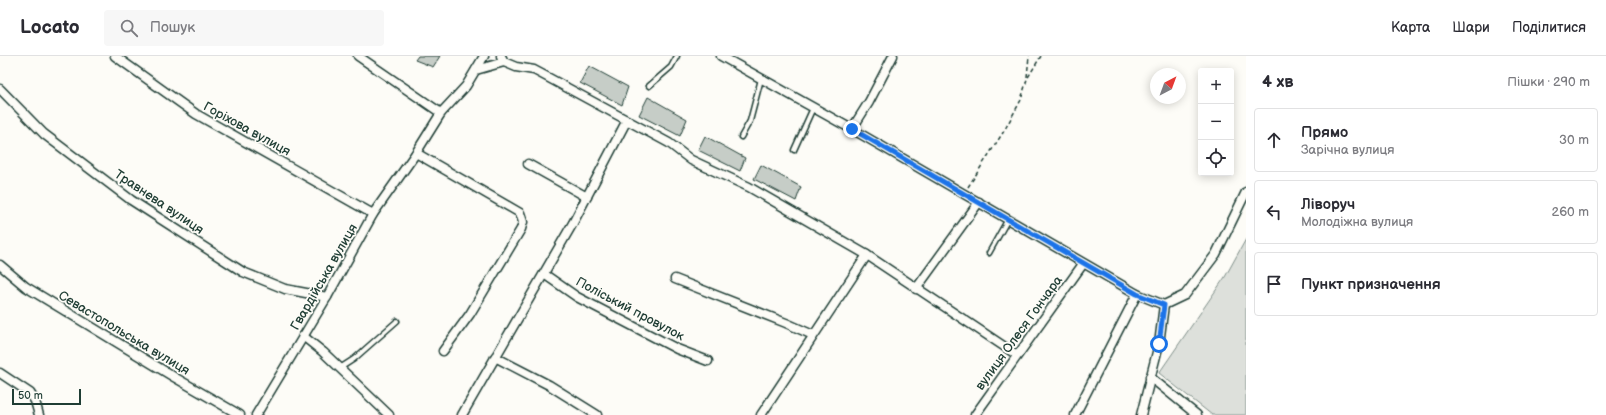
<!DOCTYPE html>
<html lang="uk">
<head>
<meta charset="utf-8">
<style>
	:root { --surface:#fff; --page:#f7f7f7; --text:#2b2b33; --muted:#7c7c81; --line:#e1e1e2 }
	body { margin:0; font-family:"Balsamiq Sans",sans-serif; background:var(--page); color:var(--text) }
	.controls { position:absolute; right:12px; top:12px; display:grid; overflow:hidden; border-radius:4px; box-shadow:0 2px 10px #0003 }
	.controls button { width:36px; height:36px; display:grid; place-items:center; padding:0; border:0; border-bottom:1px solid var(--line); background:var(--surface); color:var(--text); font:20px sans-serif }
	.compass { position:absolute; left:1150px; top:12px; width:36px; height:36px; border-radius:50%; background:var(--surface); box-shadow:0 2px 10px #0003; rotate:41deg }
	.scale { position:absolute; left:12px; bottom:10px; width:69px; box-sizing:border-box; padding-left:4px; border:2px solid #1f3d34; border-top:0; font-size:11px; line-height:14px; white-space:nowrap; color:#1f3d34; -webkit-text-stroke:3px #fdfcf7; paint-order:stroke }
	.stop { position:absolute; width:12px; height:12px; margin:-9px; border:3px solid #1a73e8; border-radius:50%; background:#fff }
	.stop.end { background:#1a73e8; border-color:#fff; box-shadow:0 1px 4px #0008 }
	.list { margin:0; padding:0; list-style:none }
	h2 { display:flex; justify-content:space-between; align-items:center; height:52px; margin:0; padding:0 16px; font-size:17px }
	h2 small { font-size:13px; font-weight:400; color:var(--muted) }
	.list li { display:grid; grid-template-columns:26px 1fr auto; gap:12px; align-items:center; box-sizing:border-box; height:64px; margin:0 8px 8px; padding:0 8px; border:1px solid var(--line); border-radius:4px }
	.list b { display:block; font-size:15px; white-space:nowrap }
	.list p { margin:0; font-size:13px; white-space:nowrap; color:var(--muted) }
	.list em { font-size:13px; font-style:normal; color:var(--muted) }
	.icon { flex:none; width:22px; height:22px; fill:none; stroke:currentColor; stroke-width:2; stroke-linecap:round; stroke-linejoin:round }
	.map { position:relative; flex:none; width:1246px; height:359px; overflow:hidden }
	header { display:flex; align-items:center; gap:24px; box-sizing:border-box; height:56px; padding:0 20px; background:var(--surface); border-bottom:1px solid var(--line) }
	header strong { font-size:19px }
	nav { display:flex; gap:22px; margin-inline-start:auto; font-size:14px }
	.search { width:280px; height:36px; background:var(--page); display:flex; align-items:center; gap:10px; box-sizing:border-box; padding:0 14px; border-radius:4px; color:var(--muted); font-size:15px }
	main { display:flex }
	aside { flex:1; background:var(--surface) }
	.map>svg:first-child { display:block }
	.green { fill:#dde0db; stroke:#7e8e88 }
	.building { fill:#c6cdc7; stroke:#1f3d34 }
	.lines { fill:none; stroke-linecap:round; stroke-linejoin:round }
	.lane-casing { stroke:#1f3d34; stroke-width:7 }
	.street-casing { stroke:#1f3d34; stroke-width:11 }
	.path { stroke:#1f3d34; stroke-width:1.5; stroke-dasharray:4 3; stroke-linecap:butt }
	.lane { stroke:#fdfcf7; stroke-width:4 }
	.street { stroke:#fdfcf7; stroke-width:8 }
	.route { stroke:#1a73e8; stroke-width:5 }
	.labels { text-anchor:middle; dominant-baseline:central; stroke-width:3.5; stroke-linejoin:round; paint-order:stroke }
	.street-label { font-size:13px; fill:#1f3d34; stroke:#fdfcf7 }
</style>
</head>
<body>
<header>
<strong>Locato</strong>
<div class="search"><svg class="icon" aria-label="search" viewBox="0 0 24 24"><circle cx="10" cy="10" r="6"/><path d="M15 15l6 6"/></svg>Пошук</div>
<nav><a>Карта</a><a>Шари</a><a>Поділитися</a></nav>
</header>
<main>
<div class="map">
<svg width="1246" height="359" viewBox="0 0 1246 359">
	<rect width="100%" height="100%" fill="#fdfcf7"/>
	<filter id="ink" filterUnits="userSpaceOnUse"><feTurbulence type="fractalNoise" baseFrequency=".025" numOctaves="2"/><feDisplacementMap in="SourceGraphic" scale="8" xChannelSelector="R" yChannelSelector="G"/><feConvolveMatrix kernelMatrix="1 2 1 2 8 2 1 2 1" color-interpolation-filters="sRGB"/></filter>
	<g filter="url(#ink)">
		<path class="green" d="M1246 183V359H1212L1159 317 1225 221Z"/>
		<g class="building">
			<path d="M418 0H440L433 11 415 4Z"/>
			<path d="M589 10 628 31 622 49 580 27Z"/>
			<path d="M648 41 687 63 680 80 639 59Z"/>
			<path d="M705 80 745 102 740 115 698 94Z"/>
			<path d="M761 109 801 131 796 145 754 123Z"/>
		</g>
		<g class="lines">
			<defs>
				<g id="lane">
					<path d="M649 30 671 11 677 0"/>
					<path d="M741 81 750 65 761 23"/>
					<path d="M794 94 813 52"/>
					<path d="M989 197 1008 163"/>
					<path d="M340 312 354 303 397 265"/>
				</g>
				<g id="street">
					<path d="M115 0 196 58 373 158"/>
					<path d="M358 0 441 57"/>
					<path d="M501 0 504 6 516 11 534 14 549 22 669 87 691 104 749 131 867 199 1017 299"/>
					<path d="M721 0 864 80 1137 238 1164 249"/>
					<path d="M476 14 504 6"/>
					<path d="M0 33 44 78 131 144 243 216 285 233 327 241"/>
					<path d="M852 73 869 46 893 0"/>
					<path d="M416 97 520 157 523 166 521 173 470 258 443 295"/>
					<path d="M528 108 587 141"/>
					<path d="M0 209 26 231 174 321 240 359"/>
					<path d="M544 218 577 241 677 293 708 305"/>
					<path d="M675 223 786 267 813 279"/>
					<path d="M916 233 979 146"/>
					<path d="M303 280 323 296 389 359"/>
					<path d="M495 301 549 329 597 359"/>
					<path d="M0 317 30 337 35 345 39 359"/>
					<path d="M1150 321 1197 359"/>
					<path d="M256 359 327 241 373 158 416 97 441 57 466 30 484 0"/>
					<path d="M462 359 573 167 627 64"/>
					<path d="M761 359 867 199"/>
					<path d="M975 359 1083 208"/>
					<path d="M1075 359 1137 238"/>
					<path d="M1141 359 1159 288 1164 249 1185 239 1216 198 1246 136"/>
				</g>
			</defs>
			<use href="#lane" class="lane-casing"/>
			<use href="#street" class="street-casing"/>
			<g class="path">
				<path d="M1027 21 1029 0"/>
				<path d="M968 131 1004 75 1021 44 1027 23 1041 0"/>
			</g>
			<use href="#lane" class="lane"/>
			<use href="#street" class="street"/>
		</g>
	</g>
	<g class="lines" filter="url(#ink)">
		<path class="route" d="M852 73 1137 238 1164 249 1159 288"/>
	</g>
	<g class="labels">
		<g class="street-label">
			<text transform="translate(247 73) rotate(29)">Горіхова вулиця</text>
			<text transform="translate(159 146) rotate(34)">Травнева вулиця</text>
			<text transform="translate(324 221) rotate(-60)">Гвардійська вулиця</text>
			<text transform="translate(630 253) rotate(28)">Поліський провулок</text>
			<text transform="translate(124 277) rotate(31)">Севастопольська вулиця</text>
			<text transform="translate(1019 277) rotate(-54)">вулиця Олеся Гончара</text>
		</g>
	</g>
</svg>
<div class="controls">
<button>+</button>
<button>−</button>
<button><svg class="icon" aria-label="locate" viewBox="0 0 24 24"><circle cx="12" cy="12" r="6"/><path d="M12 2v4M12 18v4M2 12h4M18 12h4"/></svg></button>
</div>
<svg class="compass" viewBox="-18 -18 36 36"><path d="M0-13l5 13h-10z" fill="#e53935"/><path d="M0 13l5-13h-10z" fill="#7c7c81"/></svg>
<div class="scale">50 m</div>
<div class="stop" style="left:1159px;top:288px"></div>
<div class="stop end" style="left:852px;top:73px"></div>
</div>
<aside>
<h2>4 хв<small>Пішки · 290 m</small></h2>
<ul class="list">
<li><svg class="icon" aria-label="ahead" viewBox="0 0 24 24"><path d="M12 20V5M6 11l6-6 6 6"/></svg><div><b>Прямо</b><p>Зарічна вулиця</p></div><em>30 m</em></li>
<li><svg class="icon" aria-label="left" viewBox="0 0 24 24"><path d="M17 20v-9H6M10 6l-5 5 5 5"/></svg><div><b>Ліворуч</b><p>Молодіжна вулиця</p></div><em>260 m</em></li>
<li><svg class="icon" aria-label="arrive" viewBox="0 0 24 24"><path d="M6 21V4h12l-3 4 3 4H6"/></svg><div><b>Пункт призначення</b></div></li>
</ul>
</aside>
</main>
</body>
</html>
